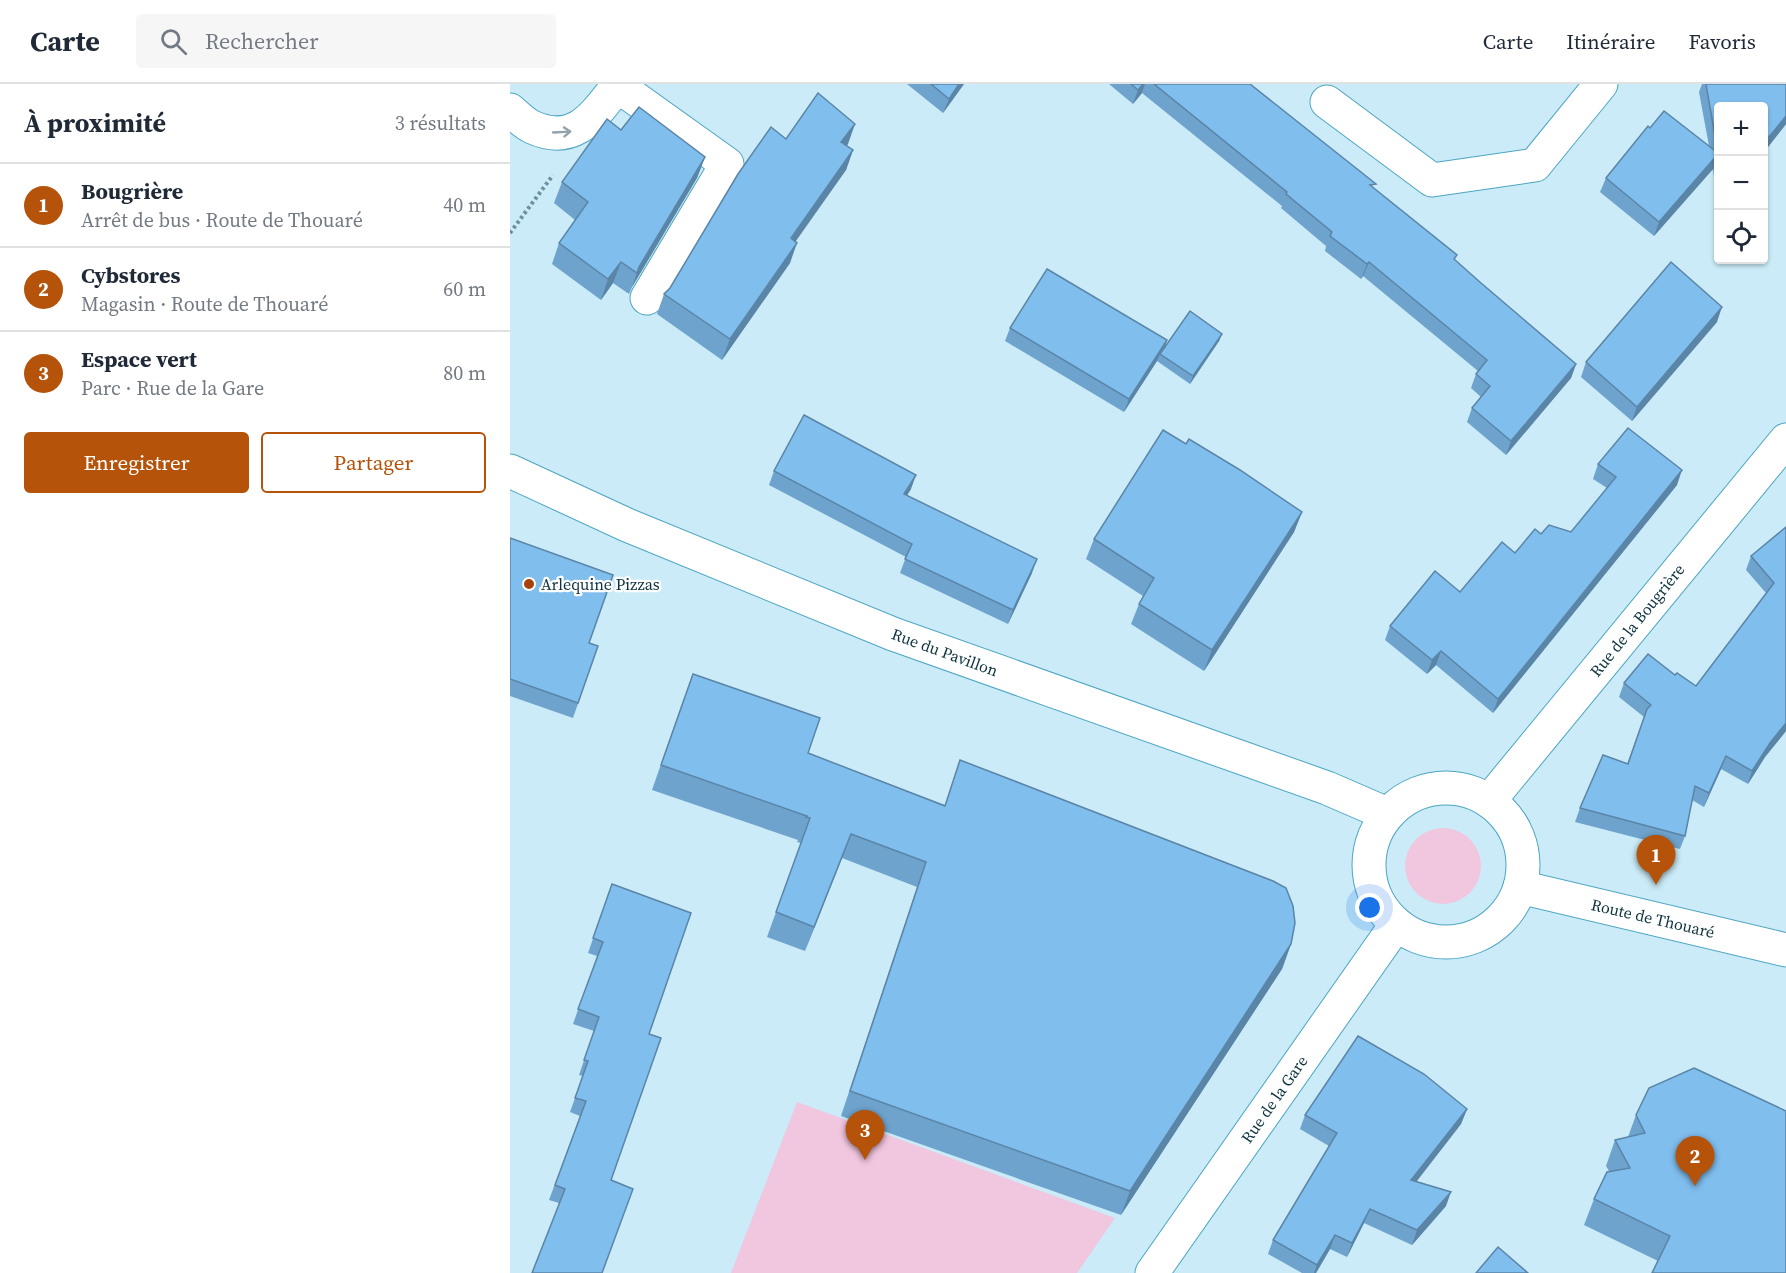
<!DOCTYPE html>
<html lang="fr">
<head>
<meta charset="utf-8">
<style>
	:root { --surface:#fff; --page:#f6f6f7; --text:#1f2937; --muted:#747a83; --line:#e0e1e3; --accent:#b45309 }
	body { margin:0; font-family:"Source Serif 4",serif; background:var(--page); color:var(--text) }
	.controls { position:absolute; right:18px; top:18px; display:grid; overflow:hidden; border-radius:6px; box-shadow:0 2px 4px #0004 }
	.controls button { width:54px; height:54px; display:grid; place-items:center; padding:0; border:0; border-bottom:2px solid var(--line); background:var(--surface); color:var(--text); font:30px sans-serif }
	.you { position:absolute; left:860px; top:824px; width:21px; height:21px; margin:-15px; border:4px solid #fff; border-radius:50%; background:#1a73e8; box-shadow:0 0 0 9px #1a73e833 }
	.badge { display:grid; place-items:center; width:39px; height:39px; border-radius:50%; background:var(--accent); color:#fff; font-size:20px; font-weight:700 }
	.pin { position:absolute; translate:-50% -50px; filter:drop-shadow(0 2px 3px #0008) }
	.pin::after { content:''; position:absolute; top:32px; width:21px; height:18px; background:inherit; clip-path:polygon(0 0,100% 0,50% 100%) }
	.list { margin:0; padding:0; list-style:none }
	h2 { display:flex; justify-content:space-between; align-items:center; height:78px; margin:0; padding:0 24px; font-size:26px }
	h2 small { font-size:20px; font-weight:400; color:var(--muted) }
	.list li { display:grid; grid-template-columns:39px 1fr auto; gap:18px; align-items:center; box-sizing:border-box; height:84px; padding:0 24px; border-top:2px solid var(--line) }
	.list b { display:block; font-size:22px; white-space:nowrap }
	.list p { margin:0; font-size:20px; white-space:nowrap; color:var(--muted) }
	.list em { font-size:20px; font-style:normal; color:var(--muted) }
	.actions { display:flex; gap:12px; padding:18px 24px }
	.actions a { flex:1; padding:14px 0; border:2px solid var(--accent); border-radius:6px; text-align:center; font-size:21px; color:var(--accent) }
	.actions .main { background:var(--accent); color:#fff }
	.icon { flex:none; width:33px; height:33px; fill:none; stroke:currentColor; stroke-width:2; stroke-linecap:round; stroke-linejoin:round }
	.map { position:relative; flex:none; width:1276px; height:1189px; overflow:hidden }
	header { display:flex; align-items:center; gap:36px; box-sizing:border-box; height:84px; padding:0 30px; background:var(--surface); border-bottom:2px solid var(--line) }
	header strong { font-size:28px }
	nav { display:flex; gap:33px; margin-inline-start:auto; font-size:21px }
	.search { width:420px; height:54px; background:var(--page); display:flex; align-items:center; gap:15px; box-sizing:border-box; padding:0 21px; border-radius:6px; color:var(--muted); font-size:22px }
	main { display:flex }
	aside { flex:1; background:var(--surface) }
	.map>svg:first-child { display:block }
	.green { fill:#f1c6df }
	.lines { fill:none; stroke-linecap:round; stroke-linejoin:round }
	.street-casing { stroke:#4ca5c2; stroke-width:35 }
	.secondary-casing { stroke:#4ca5c2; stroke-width:35 }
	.path { stroke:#6c909c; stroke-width:4; stroke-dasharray:3 3; stroke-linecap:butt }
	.street { stroke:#fff; stroke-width:33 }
	.secondary { stroke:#fff; stroke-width:33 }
	.wall { fill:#6ea3cd }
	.shaded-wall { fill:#5a85a7 }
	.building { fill:#80beee; stroke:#5a85a7; stroke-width:1.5 }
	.oneway { stroke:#92a3a9 }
	.poi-dot { fill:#a6420e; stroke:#fff; stroke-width:2 }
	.labels { text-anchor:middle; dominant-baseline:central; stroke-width:4.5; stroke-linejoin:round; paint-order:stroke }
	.poi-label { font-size:16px; fill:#0d333f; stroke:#fff; text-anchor:start }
	.street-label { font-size:16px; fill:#0d333f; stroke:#fff }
</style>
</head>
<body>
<header>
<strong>Carte</strong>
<div class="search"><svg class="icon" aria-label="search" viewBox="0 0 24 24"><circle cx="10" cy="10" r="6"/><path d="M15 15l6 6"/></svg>Rechercher</div>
<nav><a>Carte</a><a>Itinéraire</a><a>Favoris</a></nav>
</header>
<main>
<aside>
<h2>À proximité<small>3 résultats</small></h2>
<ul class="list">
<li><span class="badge">1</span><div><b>Bougrière</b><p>Arrêt de bus · Route de Thouaré</p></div><em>40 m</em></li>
<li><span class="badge">2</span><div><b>Cybstores</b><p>Magasin · Route de Thouaré</p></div><em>60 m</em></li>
<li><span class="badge">3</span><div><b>Espace vert</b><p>Parc · Rue de la Gare</p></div><em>80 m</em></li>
</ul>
<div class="actions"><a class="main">Enregistrer</a><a>Partager</a></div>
</aside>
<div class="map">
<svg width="1276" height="1189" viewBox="0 0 1276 1189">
	<rect width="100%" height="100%" fill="#caebf7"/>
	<g class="green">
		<circle cx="933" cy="782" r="38"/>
		<path d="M287 1018 605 1134 567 1189H221Z"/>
	</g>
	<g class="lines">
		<defs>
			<g id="street">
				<path d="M108 2 217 80 137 214"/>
				<path d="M817 18 922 96 1025 81 1091 0"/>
				<path d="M0 26C7 32 15 40 22 43 66 63 85 30 109 0"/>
				<path d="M979 717 1276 356"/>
				<path d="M642 1189 886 841"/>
			</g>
			<g id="secondary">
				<path d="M0 387 117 441 383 550 741 677 817 704 877 730"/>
				<circle cx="936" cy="781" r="77"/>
				<path d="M1010 803 1276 866"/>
			</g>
		</defs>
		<use href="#street" class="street-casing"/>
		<use href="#secondary" class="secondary-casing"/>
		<path class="path" d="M0 149 43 91"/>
		<use href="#street" class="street"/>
		<use href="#secondary" class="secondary"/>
	</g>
	<g class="wall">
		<path d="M397 0H454L433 29Z"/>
		<path d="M599 0H740L864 105 971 199 1066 280 1061 294 996 371 957 338 962 324 971 313 961 304 966 290 968 287 853 192 851 195 815 167 816 162 771 124 772 122 632 9 623 20Z"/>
		<path d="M1192 0H1276V40L1254 68V22H1209V85L1204 92 1203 85 1144 152 1090 108 1096 94 1140 44 1199 62 1189 8Z"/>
		<path d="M111 46 195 73 187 94 122 203 119 210 103 199 91 216 42 180 49 159 65 136 44 119 52 98Z"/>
		<path d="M276 55 338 60 336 62 343 66 336 86 285 157 280 179 212 276 147 230 154 210 160 204Z"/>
		<path d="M1207 238 1122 337 1071 293 1076 278Z"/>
		<path d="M500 244 657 256 655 263 712 250 709 257 680 300 647 277 614 328 495 257Z"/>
		<path d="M676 360 792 428 784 448 694 587 621 540 629 520 633 512 576 475 584 455Z"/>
		<path d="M1088 380 1167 401 983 629 926 581 917 590 875 556 880 542 950 508 1031 450 1061 448 1097 404 1083 395Z"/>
		<path d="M264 387 401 405 397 411 522 489 498 540 390 489 396 473 259 401Z"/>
		<path d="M1276 443V647L1255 673 1238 700 1211 685 1194 723 1182 716 1175 752 1170 765 1065 738 1070 724 1117 680 1134 633 1109 613 1114 599 1165 591 1186 602 1256 509 1236 486 1241 472Z"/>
		<path d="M0 454 79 559 88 562 63 634 0 612Z"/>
		<path d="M174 614 298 669 435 721 450 676 781 860 772 885 611 1131 331 1032 407 803 332 774 295 867 257 853 291 759 287 758 288 756 142 706Z"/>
		<path d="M102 800 181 829 49 1119 39 1116 70 1032 60 1028 73 992 69 991 84 947 63 940 87 872 78 869Z"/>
		<path d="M957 1025 951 1040 906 1098 936 1122 902 1161 854 1139 837 1173 820 1165 806 1189H792L758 1170 763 1156 819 1062 790 1045 795 1031Z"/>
		<path d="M1276 1027 1148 1177 1074 1141 1084 1115 1099 1087 1096 1082 1105 1056 1118 1053 1126 1031Z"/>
	</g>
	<g class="shaded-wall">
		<path d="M449 0H454L433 29 439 15Z"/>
		<path d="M633 0H635L632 9 623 20 628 6Z"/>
		<path d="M1276 32V40L1254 68 1259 53Z"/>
		<path d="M345 40 338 60 324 78 331 58Z"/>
		<path d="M343 66 336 86 274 174 281 154Z"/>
		<path d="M1208 70 1203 85 1144 152 1149 138Z"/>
		<path d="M195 73 187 94 122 203 129 183Z"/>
		<path d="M1209 79V85L1204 92Z"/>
		<path d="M287 159 280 179 212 276 220 255Z"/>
		<path d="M111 178 103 199 91 216 98 195Z"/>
		<path d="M859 178 853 192 851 195 857 180Z"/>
		<path d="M1212 223 1207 238 1122 337 1127 323Z"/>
		<path d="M712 250 709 257 680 300 683 292Z"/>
		<path d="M657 256 653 269 650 270 647 277 614 328 619 315Z"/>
		<path d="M1066 280 1061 294 996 371 1001 357Z"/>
		<path d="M1172 386 1167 401 983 629 988 615Z"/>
		<path d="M406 391 401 405 389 424 394 410Z"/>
		<path d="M792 428 784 448 694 587 702 566Z"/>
		<path d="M527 475 522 489 498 540 503 526Z"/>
		<path d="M931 567 926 581 917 590 922 576Z"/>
		<path d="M1276 639V647L1255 673 1238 700 1242 687 1260 659Z"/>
		<path d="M1216 672 1211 685 1194 723 1199 709Z"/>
		<path d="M341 750 332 774 295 867 304 843Z"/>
		<path d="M781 860 772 885 611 1131 620 1107Z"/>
		<path d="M957 1025 951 1040 896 1111 901 1096Z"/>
		<path d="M941 1108 936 1122 902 1161 907 1146Z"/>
		<path d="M860 1125 854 1139 837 1173 842 1159Z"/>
		<path d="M825 1151 820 1165 806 1189H804L807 1181Z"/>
	</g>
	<g class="building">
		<path d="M421 0H449L439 15Z"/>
		<path d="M621 0H633L628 6Z"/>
		<path d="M644 0H740L866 100 860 101 947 171 944 175 971 199 1066 280 1001 357 962 324 980 302 966 290 977 276 859 178 857 180 820 152 822 148 776 110 777 108Z"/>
		<path d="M1196 0H1276V32L1259 53 1254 49V22H1209V73L1208 70 1149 138 1096 94 1138 42 1140 44 1154 27 1208 69Z"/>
		<path d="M308 9 345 40 331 58 343 66 281 154 287 159 220 255 154 210 160 204 228 90 261 43 276 55Z"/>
		<path d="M129 23 195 73 129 183 127 189 111 178 98 195 49 159 78 118 52 98 97 35 111 46Z"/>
		<path d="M1161 178 1212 223 1127 323 1076 278Z"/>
		<path d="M537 185 657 256 619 315 500 244Z"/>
		<path d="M680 227 712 250 683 292 650 270Z"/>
		<path d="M294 331 406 391 394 410 527 475 503 526 395 475 402 460 264 387Z"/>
		<path d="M1118 344 1172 386 988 615 931 567 922 576 880 542 925 487 950 508 992 458 1005 469 1025 445 1031 450 1039 441 1061 448 1106 393 1088 380Z"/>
		<path d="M653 346 676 360 679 355 730 386 792 428 702 566 629 520 644 494 584 455Z"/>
		<path d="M1276 443V639L1260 659 1242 687 1216 672 1199 709 1185 702 1175 752 1070 724 1093 671 1118 680 1137 625 1141 621 1114 599 1138 570 1165 591 1167 589 1186 602 1264 499 1241 472Z"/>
		<path d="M0 454 103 491 79 559 88 562 68 619 0 595Z"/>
		<path d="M183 590 310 634 298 669 435 722 450 676 763 797 776 804 783 822 785 839 781 860 620 1107 340 1007 416 778 341 750 304 843 266 828 300 734 296 733 297 732 151 681Z"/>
		<path d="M102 800 181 829 139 950 151 954 101 1096 123 1105 92 1189H22L55 1105 45 1101 76 1017 65 1014 78 977 74 976 89 933 68 925 93 858 83 854Z"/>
		<path d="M848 952 914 990 957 1025 901 1096 941 1108 907 1146 860 1125 842 1159 825 1151 807 1181 763 1156 827 1049 795 1031Z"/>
		<path d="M1184 984 1276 1027V1189H1142L1160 1152 1084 1115 1097 1088 1120 1084 1105 1056 1135 1049 1126 1031 1139 1004Z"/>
		<path d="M988 1163 1018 1189H966Z"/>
	</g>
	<defs><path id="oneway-shaft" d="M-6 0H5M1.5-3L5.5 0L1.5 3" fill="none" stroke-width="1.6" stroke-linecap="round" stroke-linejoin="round" transform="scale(1.5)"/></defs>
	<use class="oneway" href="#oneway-shaft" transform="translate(52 48) rotate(-3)"/>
	<circle class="poi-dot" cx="19" cy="500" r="6"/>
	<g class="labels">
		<g class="poi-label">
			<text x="31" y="500">Arlequine Pizzas</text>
		</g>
		<g class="street-label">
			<text transform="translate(1127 536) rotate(-51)">Rue de la Bougrière</text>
			<text transform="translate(435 568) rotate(20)">Rue du Pavillon</text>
			<text transform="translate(1143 834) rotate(13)">Route de Thouaré</text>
			<text transform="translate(764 1015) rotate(-55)">Rue de la Gare</text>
		</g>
	</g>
</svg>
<div class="controls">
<button>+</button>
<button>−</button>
<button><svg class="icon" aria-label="locate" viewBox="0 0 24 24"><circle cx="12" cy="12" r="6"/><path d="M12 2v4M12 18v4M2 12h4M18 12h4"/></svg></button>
</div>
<div class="you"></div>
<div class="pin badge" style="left:1146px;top:801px">1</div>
<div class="pin badge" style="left:1185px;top:1102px">2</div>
<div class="pin badge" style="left:355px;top:1076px">3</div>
</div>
</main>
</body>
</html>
